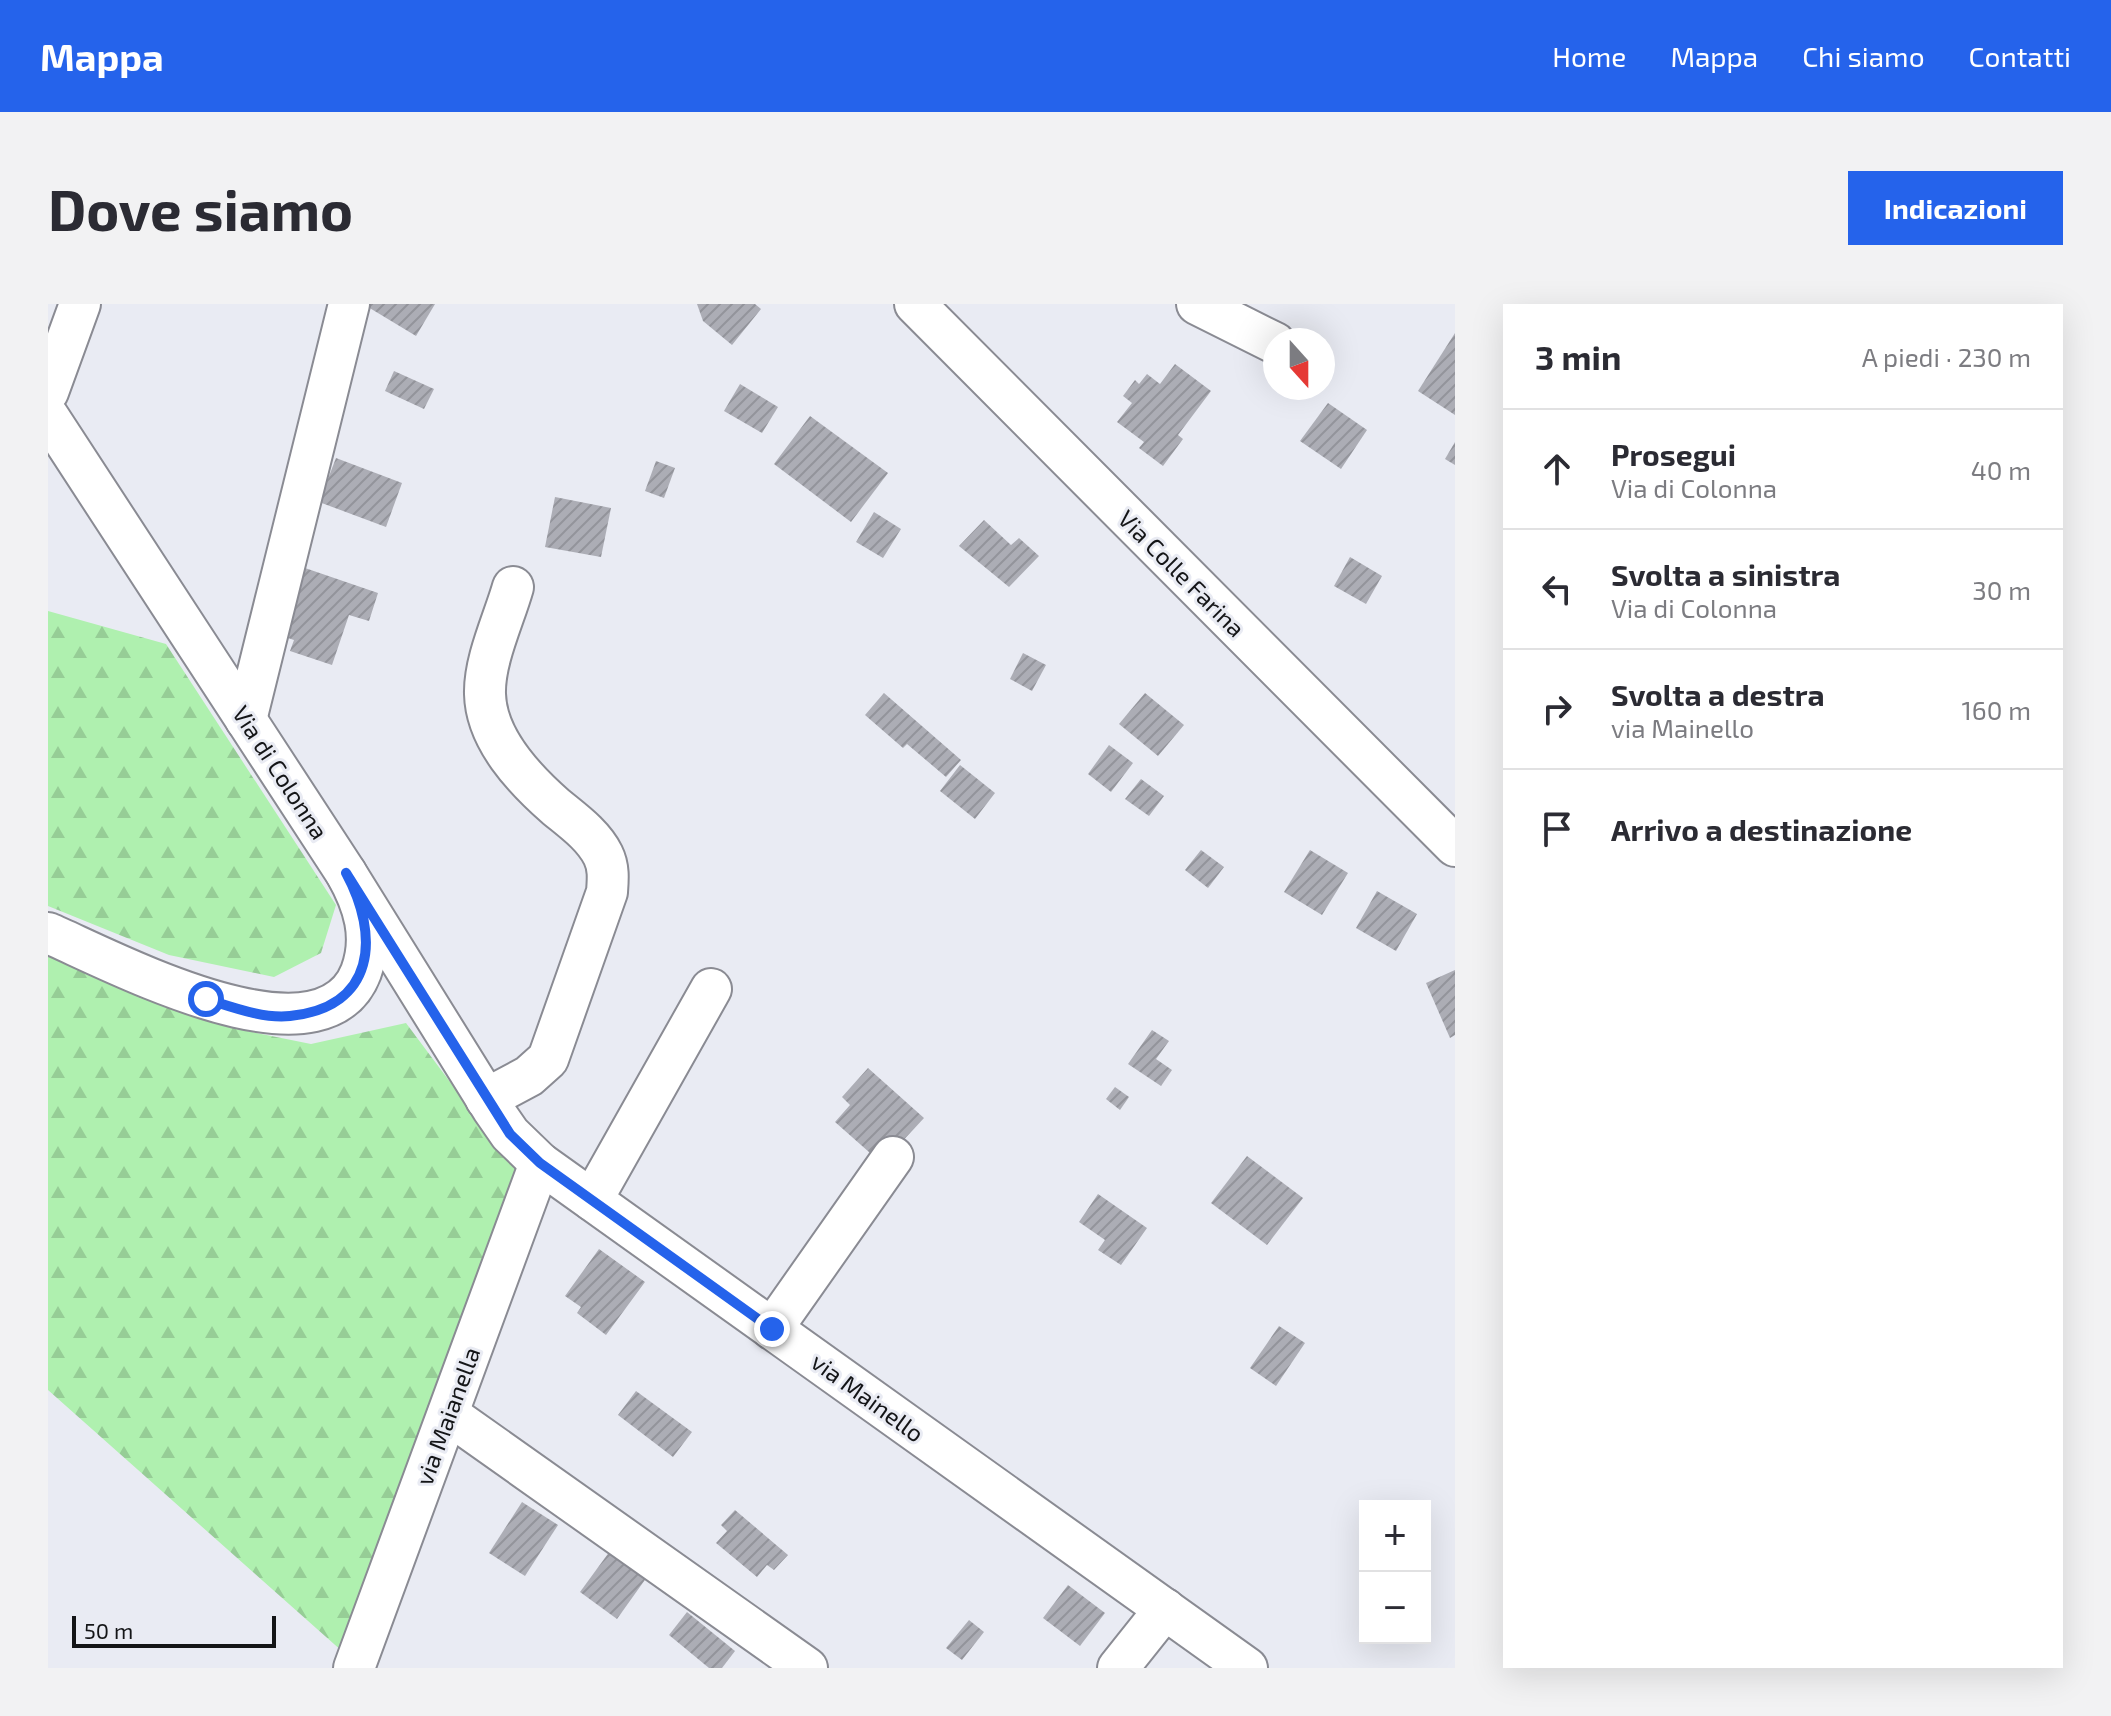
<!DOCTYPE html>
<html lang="it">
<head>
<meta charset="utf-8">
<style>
	:root { --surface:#fff; --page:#f2f2f3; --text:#2b2b33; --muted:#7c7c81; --line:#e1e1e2; --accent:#2563eb }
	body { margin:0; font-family:"Exo 2",sans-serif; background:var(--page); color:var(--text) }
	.controls { position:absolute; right:24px; bottom:24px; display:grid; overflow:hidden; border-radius:0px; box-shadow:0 8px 32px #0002 }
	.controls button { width:72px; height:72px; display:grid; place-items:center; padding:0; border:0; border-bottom:2px solid var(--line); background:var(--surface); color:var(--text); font:40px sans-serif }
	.compass { position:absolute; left:1215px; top:24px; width:72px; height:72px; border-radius:50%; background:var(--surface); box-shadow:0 8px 32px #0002; rotate:159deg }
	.scale { position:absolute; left:24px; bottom:20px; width:204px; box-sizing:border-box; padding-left:8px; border:4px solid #141517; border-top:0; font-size:22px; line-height:28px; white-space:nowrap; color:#141517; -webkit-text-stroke:6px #e9ebf3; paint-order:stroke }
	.stop { position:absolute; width:24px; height:24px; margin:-18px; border:6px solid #2563eb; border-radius:50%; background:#fff }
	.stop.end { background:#2563eb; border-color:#fff; box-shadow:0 2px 8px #0008 }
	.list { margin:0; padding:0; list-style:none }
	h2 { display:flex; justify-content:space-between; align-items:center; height:104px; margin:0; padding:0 32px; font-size:34px }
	h2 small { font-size:26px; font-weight:400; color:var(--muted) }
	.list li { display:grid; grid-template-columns:52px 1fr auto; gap:24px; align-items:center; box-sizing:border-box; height:120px; padding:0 32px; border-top:2px solid var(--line) }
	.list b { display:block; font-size:30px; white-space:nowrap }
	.list p { margin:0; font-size:26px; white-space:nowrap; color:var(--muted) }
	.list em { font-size:26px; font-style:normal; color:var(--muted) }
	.icon { flex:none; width:44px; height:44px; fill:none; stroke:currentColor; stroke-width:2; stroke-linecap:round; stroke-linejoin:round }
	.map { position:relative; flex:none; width:1407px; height:1364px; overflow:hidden; border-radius:0px }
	header { display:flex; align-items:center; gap:48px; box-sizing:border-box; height:112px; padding:0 40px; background:var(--accent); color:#fff }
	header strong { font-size:38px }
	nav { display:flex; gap:44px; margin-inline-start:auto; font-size:28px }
	.intro { display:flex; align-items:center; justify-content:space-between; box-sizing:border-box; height:192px; padding:0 48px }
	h1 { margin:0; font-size:56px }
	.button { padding:20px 36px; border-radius:0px; background:var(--accent); color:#fff; font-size:28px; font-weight:700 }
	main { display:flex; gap:48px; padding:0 48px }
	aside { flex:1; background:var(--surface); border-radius:0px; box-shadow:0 8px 32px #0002 }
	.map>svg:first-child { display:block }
	.forest { fill:url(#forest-firs) }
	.building { fill:url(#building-hatch) }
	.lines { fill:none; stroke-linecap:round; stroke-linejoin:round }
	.minor-casing { stroke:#8a8b93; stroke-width:44 }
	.minor { stroke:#fff; stroke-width:40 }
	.route { stroke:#2563eb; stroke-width:10 }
	.labels { text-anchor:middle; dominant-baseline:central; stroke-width:6; stroke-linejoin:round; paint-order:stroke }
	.street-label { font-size:24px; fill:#141517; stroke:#e9ebf3 }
</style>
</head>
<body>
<header>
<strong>Mappa</strong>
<nav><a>Home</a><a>Mappa</a><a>Chi siamo</a><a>Contatti</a></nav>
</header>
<div class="intro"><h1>Dove siamo</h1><a class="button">Indicazioni</a></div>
<main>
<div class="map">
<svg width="1407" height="1364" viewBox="0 0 1407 1364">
	<defs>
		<pattern id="forest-firs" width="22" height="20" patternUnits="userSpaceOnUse" patternTransform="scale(2)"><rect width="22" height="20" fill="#aff0af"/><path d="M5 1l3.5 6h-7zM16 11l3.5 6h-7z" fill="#96cd96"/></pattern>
		<pattern id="building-hatch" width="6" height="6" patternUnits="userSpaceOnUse" patternTransform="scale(2)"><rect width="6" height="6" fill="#acadb5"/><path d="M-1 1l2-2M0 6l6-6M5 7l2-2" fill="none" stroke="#93949b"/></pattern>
	</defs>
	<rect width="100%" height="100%" fill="#e9ebf3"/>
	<g class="forest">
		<path d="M0 307 118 340 288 601 273 649 226 673 121 651 0 602Z"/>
		<path d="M0 648 194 726 263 740 358 719 470 869 304 1356 0 1086Z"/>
	</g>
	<g class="building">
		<path d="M315 0H387L368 32Z"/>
		<path d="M649 0H707L713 5 684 41 655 17Z"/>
		<path d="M1407 29V111L1370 87Z"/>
		<path d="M1127 60 1163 87 1130 131 1135 135 1115 162 1091 144 1096 138 1069 118 1084 99 1075 92 1087 76 1091 80 1099 70 1112 80Z"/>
		<path d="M346 67 386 85 376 105 337 87Z"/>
		<path d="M692 80 730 103 714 129 676 107Z"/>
		<path d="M1280 99 1319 126 1293 165 1252 137Z"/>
		<path d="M762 112 840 169 803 218 726 160Z"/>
		<path d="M1407 138V161L1397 155Z"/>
		<path d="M288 154 354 179 338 223 271 198Z"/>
		<path d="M608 157 627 164 616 194 597 187Z"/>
		<path d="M507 193 563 204 553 253 497 243Z"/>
		<path d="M826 208 853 225 835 254 808 238Z"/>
		<path d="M936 216 963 241 971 234 991 252 961 283 911 242Z"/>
		<path d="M1302 253 1334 272 1318 300 1286 282Z"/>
		<path d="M257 264 330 289 321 317 301 311 284 361 242 347 246 336 234 332Z"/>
		<path d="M975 349 998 361 984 387 962 375Z"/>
		<path d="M836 389 913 456 898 473 859 440 855 444 817 411Z"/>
		<path d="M1097 389 1136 421 1110 452 1071 420Z"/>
		<path d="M1061 441 1085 459 1063 488 1040 470Z"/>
		<path d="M912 461 947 489 927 515 892 487Z"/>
		<path d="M1093 475 1116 492 1101 512 1077 495Z"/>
		<path d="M1153 546 1176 563 1160 584 1137 566Z"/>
		<path d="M1262 546 1300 569 1274 611 1236 588Z"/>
		<path d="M1329 587 1369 610 1348 647 1308 624Z"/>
		<path d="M1407 666V731L1402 734 1378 679Z"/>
		<path d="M1104 726 1121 737 1108 755 1124 766 1113 782 1080 760Z"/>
		<path d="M820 764 876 814 849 843 830 856 787 818 802 801 794 793Z"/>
		<path d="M1067 783 1081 793 1072 806 1058 795Z"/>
		<path d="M1199 852 1255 894 1219 941 1163 899Z"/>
		<path d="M1050 890 1099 924 1073 961 1050 946 1057 936 1031 918Z"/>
		<path d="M551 945 597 978 558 1031 529 1009 533 1003 517 992Z"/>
		<path d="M1231 1022 1257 1039 1228 1082 1202 1064Z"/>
		<path d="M588 1087 644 1128 625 1153 570 1111Z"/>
		<path d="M474 1198 510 1221 477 1272 441 1249Z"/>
		<path d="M687 1206 740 1251 726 1266 719 1261 709 1273 668 1239 679 1227 673 1221Z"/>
		<path d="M562 1247 599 1273 569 1315 532 1288Z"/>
		<path d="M1020 1281 1057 1309 1032 1342 995 1314Z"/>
		<path d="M639 1308 687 1347 674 1364H661L621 1331Z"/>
		<path d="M921 1316 936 1328 914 1356 898 1344Z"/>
	</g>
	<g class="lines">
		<defs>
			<g id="minor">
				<path d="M867 0 1407 542"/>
				<path d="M1149 0 1227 39"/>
				<path d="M0 88 32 0"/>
				<path d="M0 112 298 569C316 601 326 633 313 668 274 770 63 656 0 629"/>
				<path d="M198 416 301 0"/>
				<path d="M298 569 444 804 462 830 492 859 1199 1364"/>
				<path d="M438 795 481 772 500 755 559 588C560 575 561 563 555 551 545 531 525 517 508 503 476 475 438 435 437 390 436 356 456 315 465 283"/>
				<path d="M544 896 663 685"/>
				<path d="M724 1025 845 853"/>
				<path d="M400 1110 759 1364"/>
				<path d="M306 1364 492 859"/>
				<path d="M1070 1364 1117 1305"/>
			</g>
		</defs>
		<use href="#minor" class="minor-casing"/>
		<use href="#minor" class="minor"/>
	</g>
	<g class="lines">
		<path class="route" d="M158 695C184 703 215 715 242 712 328 703 332 632 298 569L462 830 492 859 724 1025"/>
	</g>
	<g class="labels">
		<g class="street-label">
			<text transform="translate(1134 269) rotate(45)">Via Colle Farina</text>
			<text transform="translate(233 468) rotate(57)">Via di Colonna</text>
			<text transform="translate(820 1093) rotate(36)">via Mainello</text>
			<text transform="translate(399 1112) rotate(-70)">via Maianella</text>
		</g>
	</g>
</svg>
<div class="controls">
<button>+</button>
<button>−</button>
</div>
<svg class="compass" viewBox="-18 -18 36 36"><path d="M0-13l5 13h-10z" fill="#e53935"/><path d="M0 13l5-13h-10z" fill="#7c7c81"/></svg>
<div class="scale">50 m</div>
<div class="stop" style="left:158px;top:695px"></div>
<div class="stop end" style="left:724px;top:1025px"></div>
</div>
<aside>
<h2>3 min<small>A piedi · 230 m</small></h2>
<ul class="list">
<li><svg class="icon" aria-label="ahead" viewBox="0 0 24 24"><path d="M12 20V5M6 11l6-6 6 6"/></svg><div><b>Prosegui</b><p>Via di Colonna</p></div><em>40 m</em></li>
<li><svg class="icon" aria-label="left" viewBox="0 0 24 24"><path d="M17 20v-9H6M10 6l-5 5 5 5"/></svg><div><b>Svolta a sinistra</b><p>Via di Colonna</p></div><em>30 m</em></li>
<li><svg class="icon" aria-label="right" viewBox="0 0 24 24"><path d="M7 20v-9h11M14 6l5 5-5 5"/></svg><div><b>Svolta a destra</b><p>via Mainello</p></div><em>160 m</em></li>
<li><svg class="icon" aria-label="arrive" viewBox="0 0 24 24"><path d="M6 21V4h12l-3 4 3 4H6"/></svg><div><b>Arrivo a destinazione</b></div></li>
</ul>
</aside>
</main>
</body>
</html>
